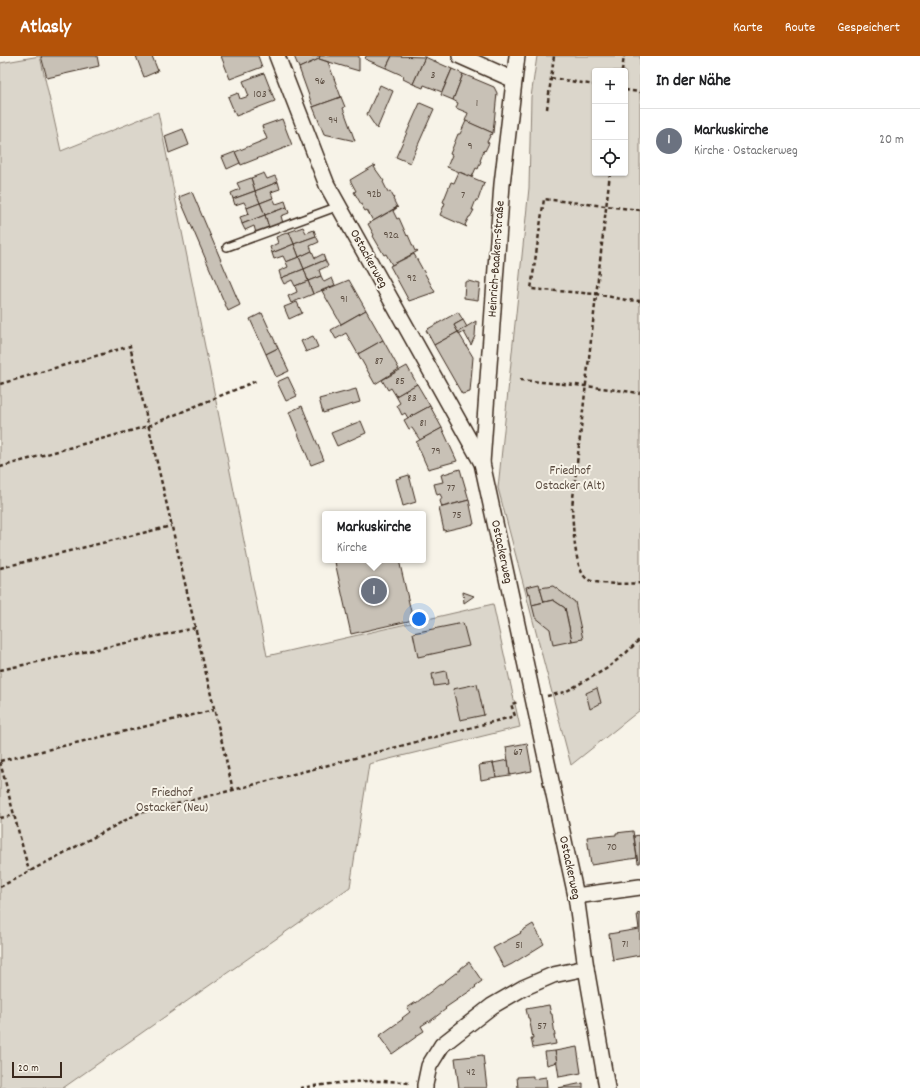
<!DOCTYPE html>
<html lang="de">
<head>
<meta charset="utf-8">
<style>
	:root { --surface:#fff; --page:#f2f2f2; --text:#202124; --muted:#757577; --line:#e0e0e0; --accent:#b45309 }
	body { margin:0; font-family:Dekko,sans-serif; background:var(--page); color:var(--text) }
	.controls { position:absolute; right:12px; top:12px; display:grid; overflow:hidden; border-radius:4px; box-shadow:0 1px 3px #0004 }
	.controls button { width:36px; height:36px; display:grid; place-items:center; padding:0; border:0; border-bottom:1px solid var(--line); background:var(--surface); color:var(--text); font:20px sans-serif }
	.scale { position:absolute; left:12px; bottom:10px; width:50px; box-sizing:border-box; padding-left:4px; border:2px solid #3b2a1e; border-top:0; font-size:11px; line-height:14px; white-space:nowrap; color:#3b2a1e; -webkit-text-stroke:3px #f7f3e8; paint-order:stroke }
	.you { position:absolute; left:419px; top:563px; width:14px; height:14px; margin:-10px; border:3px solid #fff; border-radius:50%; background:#1a73e8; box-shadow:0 0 0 6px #1a73e833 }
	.badge { display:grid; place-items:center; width:26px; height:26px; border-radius:50%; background:var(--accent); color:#fff; font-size:13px; font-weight:700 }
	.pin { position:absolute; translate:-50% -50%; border:2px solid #fff; box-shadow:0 1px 4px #0006 }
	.popup { position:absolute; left:322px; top:455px; width:104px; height:52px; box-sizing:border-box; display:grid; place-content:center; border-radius:4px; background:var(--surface); filter:drop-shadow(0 1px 3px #0005); font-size:13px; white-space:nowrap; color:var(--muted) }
	.popup b { font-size:15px; color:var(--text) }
	.popup::after { content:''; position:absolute; left:50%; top:100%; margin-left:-8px; border:8px solid transparent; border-top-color:var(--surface) }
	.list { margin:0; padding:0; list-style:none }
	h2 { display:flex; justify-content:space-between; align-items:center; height:52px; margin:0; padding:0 16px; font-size:17px }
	h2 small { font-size:13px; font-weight:400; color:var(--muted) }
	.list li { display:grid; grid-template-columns:26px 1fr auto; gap:12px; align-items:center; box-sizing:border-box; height:64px; padding:0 16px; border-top:1px solid var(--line) }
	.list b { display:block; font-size:15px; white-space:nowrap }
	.list p { margin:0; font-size:13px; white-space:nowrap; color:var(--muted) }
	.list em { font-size:13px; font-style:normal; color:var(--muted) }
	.icon { flex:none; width:22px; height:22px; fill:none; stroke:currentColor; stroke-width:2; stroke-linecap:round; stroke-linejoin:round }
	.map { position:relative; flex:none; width:640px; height:1032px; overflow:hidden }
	header { display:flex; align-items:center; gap:24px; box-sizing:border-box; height:56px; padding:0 20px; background:var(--accent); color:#fff }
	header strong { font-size:19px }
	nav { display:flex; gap:22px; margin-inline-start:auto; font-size:14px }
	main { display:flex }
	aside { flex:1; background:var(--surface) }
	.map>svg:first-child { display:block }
	.green { fill:#dbd6cb; stroke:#8b8074; fill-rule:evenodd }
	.building { fill:#c8c1b6; stroke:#3b2a1e }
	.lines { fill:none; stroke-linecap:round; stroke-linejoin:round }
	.lane-casing { stroke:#3b2a1e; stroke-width:10 }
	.street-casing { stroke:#3b2a1e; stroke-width:18 }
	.path { stroke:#3b2a1e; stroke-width:2.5; stroke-dasharray:4 3; stroke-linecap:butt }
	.lane { stroke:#f7f3e8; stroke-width:7 }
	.street { stroke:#f7f3e8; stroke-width:15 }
	.labels { text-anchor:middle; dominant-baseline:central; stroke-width:4; stroke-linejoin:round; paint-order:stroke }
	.number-label { font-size:11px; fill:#5e5044 }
	.street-label { font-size:13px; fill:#3b2a1e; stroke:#f7f3e8 }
	.park-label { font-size:13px; fill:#5b4c41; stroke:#f7f3e8 }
</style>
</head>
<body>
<header>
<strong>Atlasly</strong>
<nav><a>Karte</a><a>Route</a><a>Gespeichert</a></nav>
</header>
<main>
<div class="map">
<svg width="640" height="1032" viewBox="0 0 640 1032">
	<rect width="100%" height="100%" fill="#f7f3e8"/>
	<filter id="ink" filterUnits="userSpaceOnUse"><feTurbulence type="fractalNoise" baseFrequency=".025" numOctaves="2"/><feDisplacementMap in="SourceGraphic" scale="8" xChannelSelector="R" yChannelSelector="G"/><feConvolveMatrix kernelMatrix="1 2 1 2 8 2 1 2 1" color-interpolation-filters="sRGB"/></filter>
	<g filter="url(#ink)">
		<g class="green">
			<path d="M40 0 61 95 158 56 267 600 493 548 520 671 369 708 350 831 63 1032H0V7Z"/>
			<path d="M537 0H640V654L571 709 498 432 529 132 531 41ZM595 15H625V117H595Z"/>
		</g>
		<g class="building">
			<path d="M41 0H97L99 10 47 22Z"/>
			<path d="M136 0H152L158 15 144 21Z"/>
			<path d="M221 0H258L262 11 230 23Z"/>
			<path d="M294 0H320L319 3 299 12Z"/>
			<path d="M320 0H359V15L319 3Z"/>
			<path d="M366 0H392L386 12 365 3Z"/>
			<path d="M392 0 425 1 413 28 403 23 404 20 386 12Z"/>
			<path d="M425 1 452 13 442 36 424 29 423 32 413 28Z"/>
			<path d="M319 3 328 6 341 41 313 51 299 12Z"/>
			<path d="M452 13 463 18 453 44 441 39Z"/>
			<path d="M264 17 275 45 236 60 228 41 238 37 240 43 249 40 243 25Z"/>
			<path d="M463 18 494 31 497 37 493 77 465 65 468 57 456 52 458 47 453 44Z"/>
			<path d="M380 29 393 35 377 73 367 58Z"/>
			<path d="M341 41 345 51 343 52 355 85 324 78 313 51Z"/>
			<path d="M420 47 434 53 410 107 396 101Z"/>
			<path d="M282 63 292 89 241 109 235 96 267 83 262 70Z"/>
			<path d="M466 65 493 77 492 79 491 78 487 86 489 87 485 95 484 94 480 105H481L478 113 476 112 472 121 447 111 452 99 450 98 458 78H460Z"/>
			<path d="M183 73 189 89 169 97 165 80Z"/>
			<path d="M235 96 240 107 227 113 222 101Z"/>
			<path d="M375 109 376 110 374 111 384 125 383 126 388 136 390 135 394 142 393 143 397 151 373 165 367 154 365 155 354 136 356 135 350 124Z"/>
			<path d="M459 116 485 127H484L478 144H476L472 154H474L470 161H469L465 169 467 171 440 159 445 147 443 146 451 126 454 127Z"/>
			<path d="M264 117 267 123 275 120 278 126 255 135 251 122Z"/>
			<path d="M251 122 255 135 233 143 231 137 240 133 237 127Z"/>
			<path d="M278 126 280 133 271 136 273 142 260 147 255 135Z"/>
			<path d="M255 135 260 147 247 152 244 146 235 149 233 143Z"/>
			<path d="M192 136 240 249 228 255 179 141Z"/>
			<path d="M273 142 276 148 285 145 287 151 265 159 260 147Z"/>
			<path d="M260 147 265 159 242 168 240 161 249 158 247 152Z"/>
			<path d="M287 151 289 157 281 160 283 167 269 172 265 159Z"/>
			<path d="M398 151 393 155 397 163 399 162 407 180 408 179 415 195 417 194 418 195 392 209 386 198 384 199 373 180 374 179 368 168Z"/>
			<path d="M265 159 269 172 256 177 254 170 245 174 242 168Z"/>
			<path d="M303 171 306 177 314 174 316 180 294 188 289 176Z"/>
			<path d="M289 176 294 188 272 197 270 191 278 187 276 181Z"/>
			<path d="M316 180 319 186 310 190 312 195 299 201 294 188Z"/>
			<path d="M294 188 299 201 286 206 283 200 274 203 272 197Z"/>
			<path d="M312 195 315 202 323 198 325 204 304 213 299 201Z"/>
			<path d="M414 198 435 236 409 245 390 210Z"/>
			<path d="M299 201 304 213 281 222 279 215 288 211 286 206Z"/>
			<path d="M325 204 328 210 319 214 321 220 308 225 304 213Z"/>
			<path d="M304 213 308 225 295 230 292 224 284 228 281 222Z"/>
			<path d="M321 220 324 226 332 222 335 229 313 238 308 225Z"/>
			<path d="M349 224 366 254 341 268 322 235Z"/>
			<path d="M308 225 313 238 291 247 288 240 297 236 295 230Z"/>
			<path d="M468 225 480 228 478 244 464 242 465 226Z"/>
			<path d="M297 246 302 257 289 263 284 251Z"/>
			<path d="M366 254 383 284 358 298 346 277 336 283 331 274Z"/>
			<path d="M458 256 463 264 454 269 458 276 434 289 426 274Z"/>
			<path d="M262 257 278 292 266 298 250 263Z"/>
			<path d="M463 264 467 271 458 276 454 269Z"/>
			<path d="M476 265 475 280 471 289 464 276 459 279 458 276Z"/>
			<path d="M458 276 473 301 470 336 462 338 434 289Z"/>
			<path d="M313 280 318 291 306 296 301 285Z"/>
			<path d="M383 284 399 313 375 328 358 298Z"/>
			<path d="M278 292 289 315 276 321 266 298Z"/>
			<path d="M407 310 417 328 396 340 391 332 388 334 382 324Z"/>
			<path d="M288 321 297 340 286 345 277 326Z"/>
			<path d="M417 328 430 350 408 362 405 357 402 359 397 349 400 347 396 340Z"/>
			<path d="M356 333 360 346 323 357 319 343Z"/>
			<path d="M302 350 324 404 311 409 289 356Z"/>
			<path d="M430 350 442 372 420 384 412 372 409 373 404 364Z"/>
			<path d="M361 365 366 377 337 390 331 377Z"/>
			<path d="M442 372 457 405 428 413 416 386Z"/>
			<path d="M460 413 469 444 442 451 440 445 442 442 440 438 437 439 434 428 443 426 441 419Z"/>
			<path d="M409 419 416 446 403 450 396 423Z"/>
			<path d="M469 444 474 468 444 475 439 452Z"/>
			<path d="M345 504H399L413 564 351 578 335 506Z"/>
			<path d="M539 528 544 546 532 549 530 537 528 538 526 531Z"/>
			<path d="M553 530 575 546 583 583 572 585 565 552 553 544 544 546 540 532Z"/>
			<path d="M463 536 474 540 464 547Z"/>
			<path d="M553 544 565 552 572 585 553 589 550 573 535 561 532 549Z"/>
			<path d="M463 567 469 590 418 601 413 577Z"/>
			<path d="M446 615 448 628 434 630 432 618Z"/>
			<path d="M477 628 484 659 460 664 453 633Z"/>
			<path d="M597 632 601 647 590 653 586 637Z"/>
			<path d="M527 687 532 715 510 719 506 691Z"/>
			<path d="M508 704 510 719 496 721 493 707Z"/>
			<path d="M493 707 496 721 481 724 479 709Z"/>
			<path d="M633 775 637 802 591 809 587 781 604 779 605 780 616 779V777Z"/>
			<path d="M640 779V807H638L634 780Z"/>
			<path d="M640 857V899L613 904 609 878 639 873 637 858Z"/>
			<path d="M533 868 544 888 512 908 504 912 493 892 521 877 520 876Z"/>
			<path d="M469 906 482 925 475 930 476 931 445 952 446 953 429 966V965L421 970 424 975 416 980V981L392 998 379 980 403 963 402 962 410 956 407 952 416 946V947L439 929H440L461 913V912Z"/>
			<path d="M549 949 551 958H552L555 979H554L556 988 533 992 531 982H533L529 962H528L526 953Z"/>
			<path d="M577 991 581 1017 559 1021 555 995Z"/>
			<path d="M555 995 557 1006 547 1009 545 996Z"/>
			<path d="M483 999 487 1032H459L455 1002Z"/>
			<path d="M533 1020V1023L546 1021 547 1032H518L517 1021Z"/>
			<path d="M583 1027V1032H558Z"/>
		</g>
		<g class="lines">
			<defs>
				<path id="lane" d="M227 191 339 150"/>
				<g id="street">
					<path d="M277 0 327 129 482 407 576 840 586 912 607 1032"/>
					<path d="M460 0 514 24"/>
					<path d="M482 407 502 128 517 0"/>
					<path d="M576 840 640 831"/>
					<path d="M425 1032V1029L429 1010 442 989 492 950 523 932 553 919 586 912"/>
				</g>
			</defs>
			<use href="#lane" class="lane-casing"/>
			<use href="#street" class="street-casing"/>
			<g class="path">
				<path d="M622 15 624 0"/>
				<path d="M551 22 595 29"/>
				<path d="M625 34 640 36"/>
				<path d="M547 53 554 0"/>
				<path d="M610 117 572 451C573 467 574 514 587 523 595 529 630 528 640 527"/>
				<path d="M640 154 544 143 531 233 596 238 626 244 640 245"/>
				<path d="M520 324 586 330 640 337"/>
				<path d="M0 328 130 290 233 734"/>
				<path d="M0 411 148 370 256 325"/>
				<path d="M0 512 171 470"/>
				<path d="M0 614 195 572"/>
				<path d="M547 640 565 636 606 613 626 597 640 583"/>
				<path d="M0 705 214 654"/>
				<path d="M0 706 29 815"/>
				<path d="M0 762 14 759"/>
				<path d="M0 831 139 757 233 734 515 660 511 648 519 646"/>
				<path d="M300 1032C336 1027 373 1022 409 1027"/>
			</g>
			<use href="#lane" class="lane"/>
			<use href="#street" class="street"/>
		</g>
	</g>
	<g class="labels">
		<g class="number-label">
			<text x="433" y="20">3</text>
			<text x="320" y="26">96</text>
			<text x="260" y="39">103</text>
			<text x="477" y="48">1</text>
			<text x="333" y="65">94</text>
			<text x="470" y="91">9</text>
			<text x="374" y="139">92b</text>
			<text x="463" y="140">7</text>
			<text x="391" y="180">92a</text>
			<text x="412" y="223">92</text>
			<text x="344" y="244">91</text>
			<text x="379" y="306">87</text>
			<text x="400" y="326">85</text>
			<text x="412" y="343">83</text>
			<text x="423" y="368">81</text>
			<text x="436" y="396">79</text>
			<text x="451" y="433">77</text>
			<text x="457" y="460">75</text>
			<text x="518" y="697">67</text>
			<text x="612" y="792">70</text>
			<text x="625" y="889">71</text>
			<text x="519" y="890">51</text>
			<text x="542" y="971">57</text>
			<text x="471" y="1017">42</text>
		</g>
		<g class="street-label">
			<text transform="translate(368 203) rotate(61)">Ostackerweg</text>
			<text transform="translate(497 203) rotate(-86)">Heinrich-Baaken-Straße</text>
			<text transform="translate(501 496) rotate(78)">Ostackerweg</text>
			<text transform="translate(569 812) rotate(78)">Ostackerweg</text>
		</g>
		<g class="park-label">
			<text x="570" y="415">Friedhof<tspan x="570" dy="15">Ostacker (Alt)</tspan></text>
			<text x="172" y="737">Friedhof<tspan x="172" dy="15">Ostacker (Neu)</tspan></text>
		</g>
	</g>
</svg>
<div class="controls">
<button>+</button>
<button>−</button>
<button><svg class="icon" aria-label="locate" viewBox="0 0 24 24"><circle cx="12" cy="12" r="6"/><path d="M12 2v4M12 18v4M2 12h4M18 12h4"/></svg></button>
</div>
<div class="scale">20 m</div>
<div class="you"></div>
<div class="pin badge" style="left:374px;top:535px;background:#6b7280">1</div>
<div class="popup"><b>Markuskirche</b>Kirche</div>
</div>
<aside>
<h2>In der Nähe<small></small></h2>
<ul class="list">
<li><span class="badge" style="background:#6b7280">1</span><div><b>Markuskirche</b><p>Kirche · Ostackerweg</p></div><em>20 m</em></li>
</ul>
</aside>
</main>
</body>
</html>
